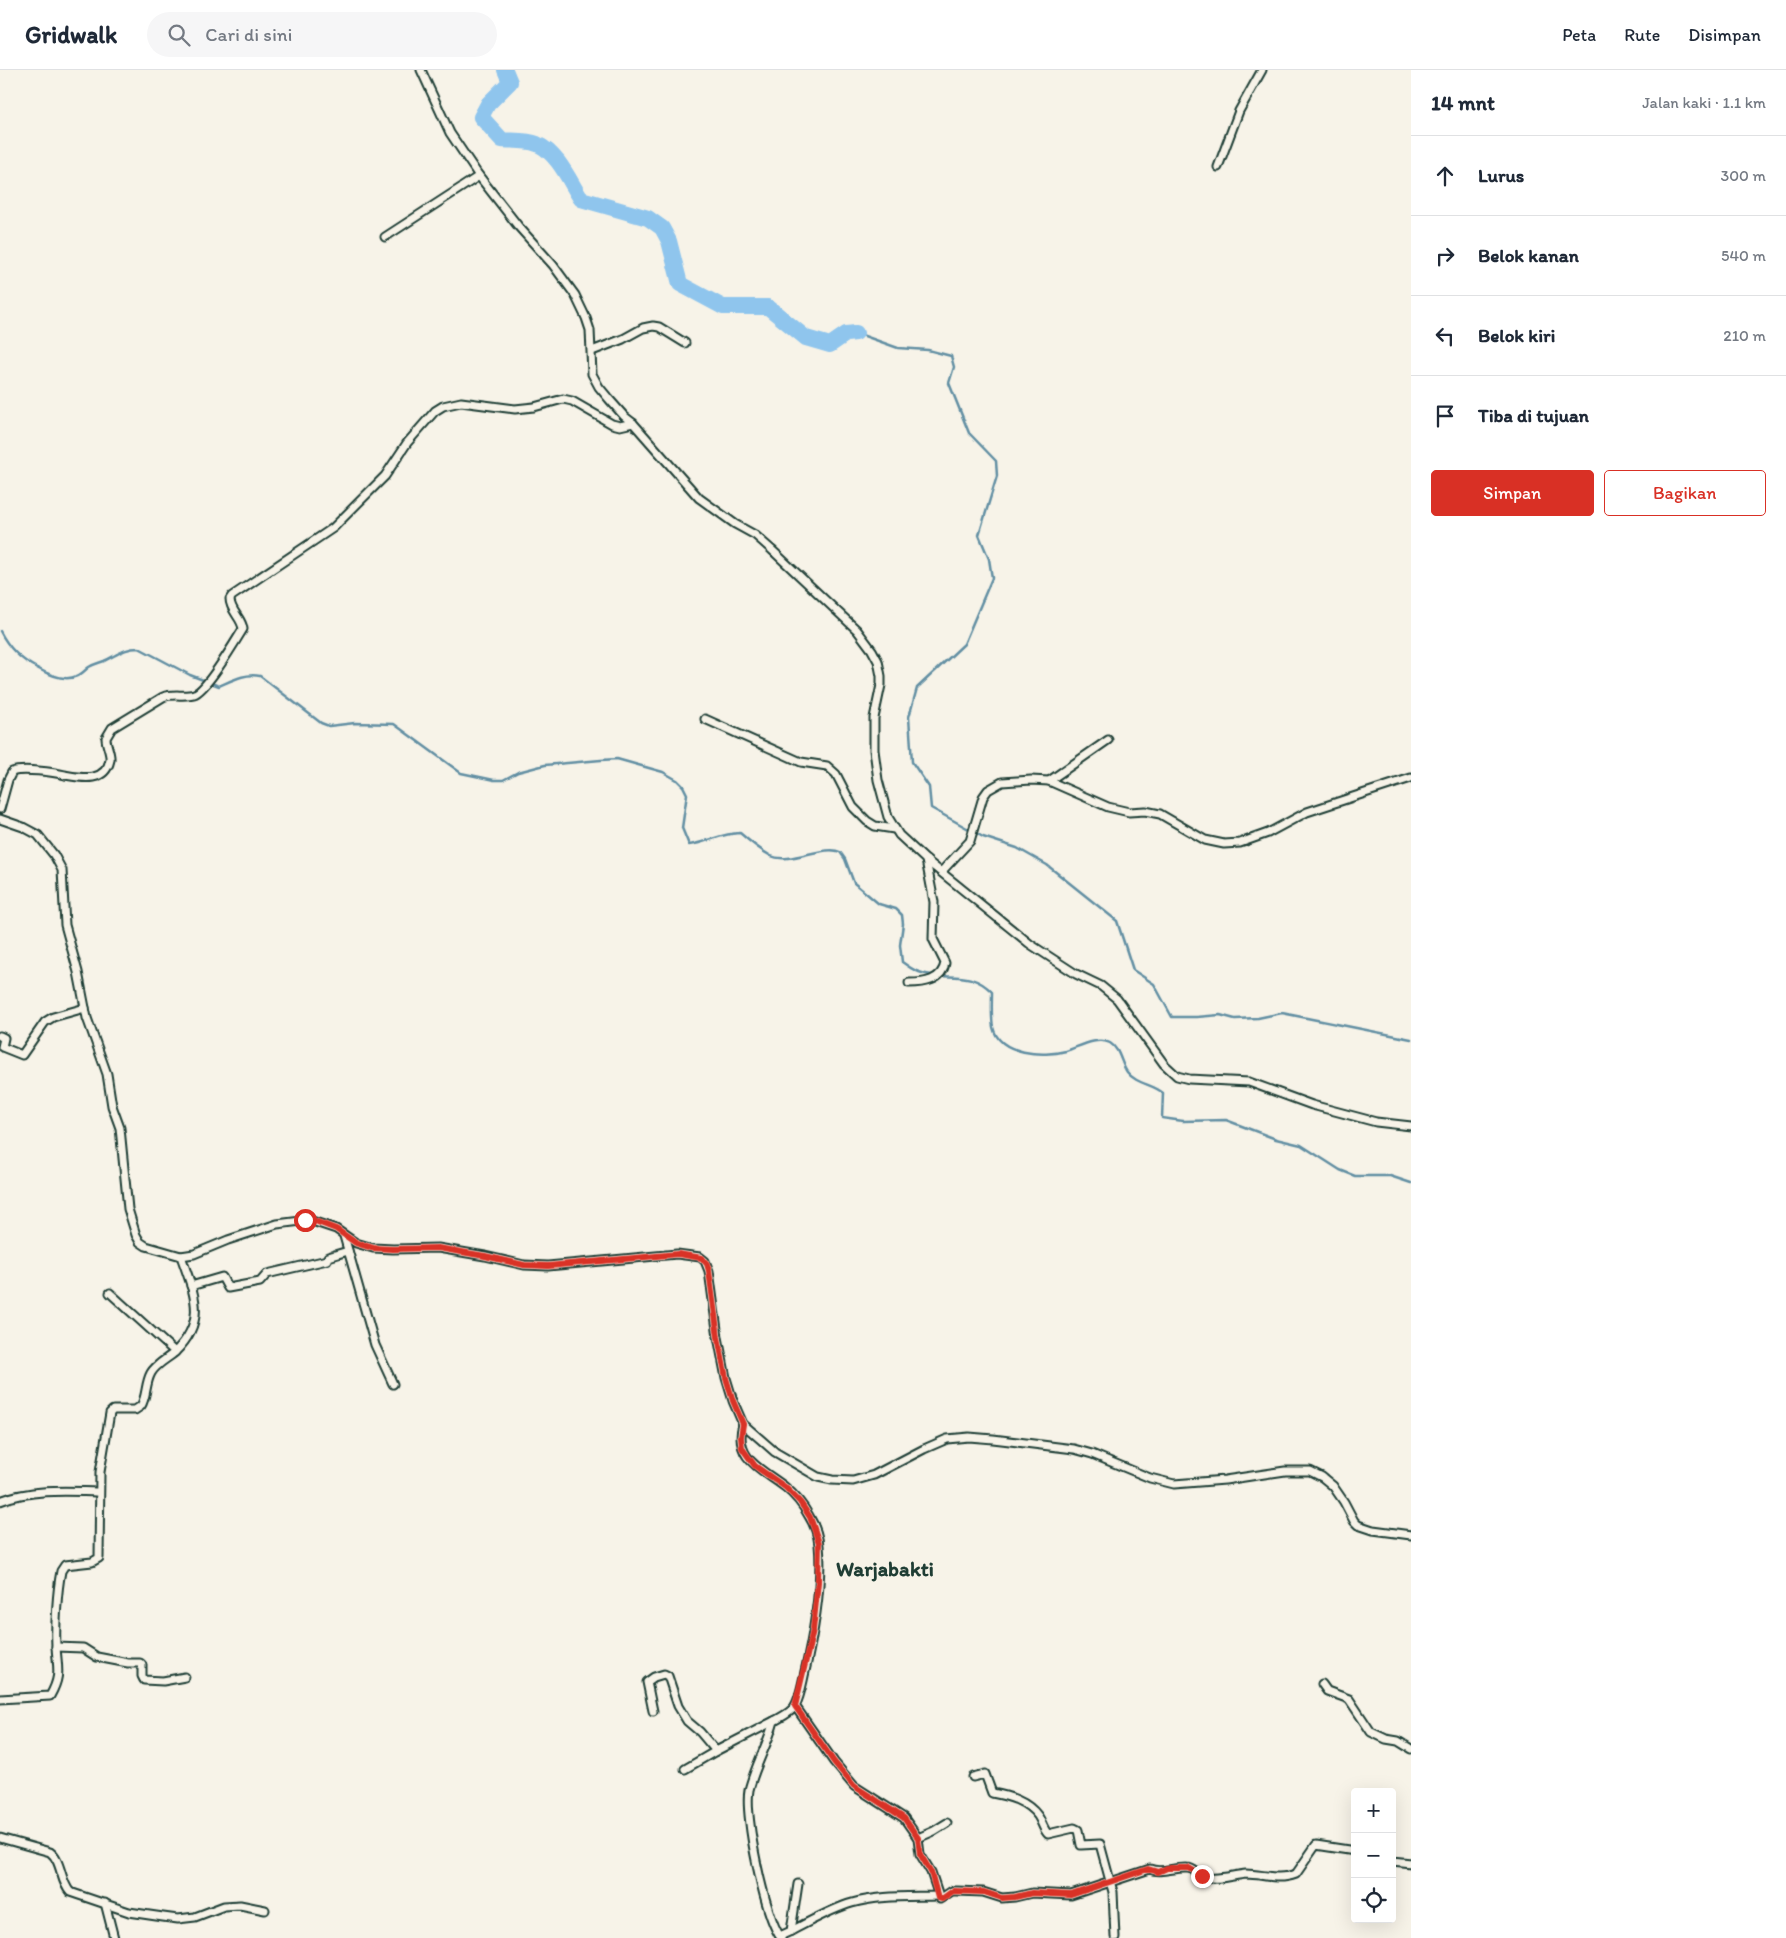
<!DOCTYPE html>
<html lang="id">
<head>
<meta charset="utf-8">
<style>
	:root { --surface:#fff; --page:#f6f6f7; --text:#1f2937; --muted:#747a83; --line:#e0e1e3; --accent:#d93025 }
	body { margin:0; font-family:Itim,sans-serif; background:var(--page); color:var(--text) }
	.controls { position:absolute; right:15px; bottom:15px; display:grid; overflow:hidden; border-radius:5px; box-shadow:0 5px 20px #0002 }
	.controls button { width:45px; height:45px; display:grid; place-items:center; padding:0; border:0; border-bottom:1px solid var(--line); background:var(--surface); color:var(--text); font:25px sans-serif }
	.stop { position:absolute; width:15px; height:15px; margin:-11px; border:4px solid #d93025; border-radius:50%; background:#fff }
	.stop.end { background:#d93025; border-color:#fff; box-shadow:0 1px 5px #0008 }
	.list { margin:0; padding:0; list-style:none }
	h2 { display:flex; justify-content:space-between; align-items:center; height:65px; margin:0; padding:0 20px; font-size:21px }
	h2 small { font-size:16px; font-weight:400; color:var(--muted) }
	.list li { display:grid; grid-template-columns:32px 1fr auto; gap:15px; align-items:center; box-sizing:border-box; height:80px; padding:0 20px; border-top:1px solid var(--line) }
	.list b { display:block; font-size:19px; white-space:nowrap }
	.list em { font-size:16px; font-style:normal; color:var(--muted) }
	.actions { display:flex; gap:10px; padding:15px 20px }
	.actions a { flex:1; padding:11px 0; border:1px solid var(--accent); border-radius:5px; text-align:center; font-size:18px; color:var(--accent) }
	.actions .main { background:var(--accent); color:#fff }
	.icon { flex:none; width:28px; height:28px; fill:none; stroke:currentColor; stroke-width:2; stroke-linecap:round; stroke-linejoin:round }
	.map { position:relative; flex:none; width:1411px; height:1868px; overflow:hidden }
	header { display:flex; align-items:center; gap:30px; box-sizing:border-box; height:70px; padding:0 25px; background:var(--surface); border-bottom:1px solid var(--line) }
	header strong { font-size:24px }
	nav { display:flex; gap:28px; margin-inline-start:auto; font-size:18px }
	.search { width:350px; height:45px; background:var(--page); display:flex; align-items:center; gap:12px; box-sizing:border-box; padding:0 18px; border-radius:28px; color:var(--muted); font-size:19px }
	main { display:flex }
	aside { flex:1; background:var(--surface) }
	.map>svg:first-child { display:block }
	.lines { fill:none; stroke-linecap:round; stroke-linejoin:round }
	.stream { stroke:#628fa3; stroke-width:2.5 }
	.river { stroke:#8fc5ed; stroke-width:16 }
	.minor-casing { stroke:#1f3d34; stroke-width:11 }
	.minor { stroke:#f7f3e8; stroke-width:7 }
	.route { stroke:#d93025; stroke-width:6 }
	.labels { text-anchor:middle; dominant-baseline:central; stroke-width:5; stroke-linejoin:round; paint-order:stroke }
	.quarter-label { font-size:21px; font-weight:bold; fill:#1f3d34; stroke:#f7f3e8 }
</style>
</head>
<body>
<header>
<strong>Gridwalk</strong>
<div class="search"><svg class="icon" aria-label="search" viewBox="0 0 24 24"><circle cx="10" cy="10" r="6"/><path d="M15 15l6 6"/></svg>Cari di sini</div>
<nav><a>Peta</a><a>Rute</a><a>Disimpan</a></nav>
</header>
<main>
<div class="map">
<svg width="1411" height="1868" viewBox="0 0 1411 1868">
	<rect width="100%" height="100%" fill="#f7f3e8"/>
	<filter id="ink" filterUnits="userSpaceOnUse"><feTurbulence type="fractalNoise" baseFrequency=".02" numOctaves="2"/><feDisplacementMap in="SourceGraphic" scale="10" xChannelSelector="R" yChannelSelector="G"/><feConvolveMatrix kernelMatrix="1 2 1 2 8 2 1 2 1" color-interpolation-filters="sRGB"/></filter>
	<g filter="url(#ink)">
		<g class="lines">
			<g class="stream">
				<path d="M856 263 898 278 928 280 951 286 954 297 949 313 969 363 996 391 997 406 979 465 989 489 992 508 964 574 917 618 909 647 912 692 929 717 931 738 983 767 1017 778 1047 795 1117 851 1133 900 1154 914 1172 947H1197L1220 945 1235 949 1258 948 1282 943 1411 969"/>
				<path d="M0 561C8 577 21 590 37 598 49 605 64 612 77 606 82 604 85 600 89 597 94 594 99 593 104 591 117 585 124 578 139 578L190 605 219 616C233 610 245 603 260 606L321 653 329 656 355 653 394 654 461 703 494 710H503L518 702 545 695 601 690 617 689 663 702 677 710 683 716 687 724 682 758 689 775C706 773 722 763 740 763 748 770 762 781 771 786 789 795 825 774 840 782L845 789 854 813 879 834 896 839 902 845 903 854 900 875 902 892C908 896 912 900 919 902 946 912 969 898 992 922 992 933 991 946 993 957 999 985 1044 987 1066 981 1079 977 1096 966 1110 973 1120 979 1121 994 1127 1002 1136 1014 1153 1014 1163 1023L1162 1048 1183 1051 1226 1050 1276 1069 1301 1075 1340 1100 1355 1106H1390L1411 1113"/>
			</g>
			<path class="river" d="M505 0 510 12 488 34 481 47 502 70C513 71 527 70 537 74 558 83 570 112 581 129L648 148 662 158 669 171 680 214 723 237H768L806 268 830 275 846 264 856 263"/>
			<defs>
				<g id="minor">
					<path d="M421 0 450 63 479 106 518 156 553 195 575 225 586 248 590 260 592 304 599 317 609 329 624 346 633 353 699 428 735 454 755 465 772 480 857 560 872 580 878 591 881 606V615L874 648V680L878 710 888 747 899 765 926 790 1030 874 1076 904 1101 916 1117 929 1164 994 1177 1006 1189 1009 1249 1012 1312 1035 1376 1052 1411 1056"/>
					<path d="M1218 97 1239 41 1262 0"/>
					<path d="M385 167 479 106"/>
					<path d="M592 281 623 269 643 258 653 256 659 257 685 273"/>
					<path d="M705 649 801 692 827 696 836 704 853 737 867 751 875 756 894 759"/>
					<path d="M1049 711 1108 670"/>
					<path d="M0 739 8 710 12 702C22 698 54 702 65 705 82 708 105 713 110 690 111 683 106 675 106 668L112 658 163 627C173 623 184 627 194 624 206 621 235 572 243 559 242 548 230 541 230 529L232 526 333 458 385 406 407 373 435 341 443 336 461 332 515 339 534 337 563 329 572 331 612 354 620 356 633 353"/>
					<path d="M0 749 23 757 38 765 54 785 62 800 65 855 78 902 87 948 107 1004 112 1036 120 1058 128 1139 136 1165 140 1172 146 1176 181 1186 194 1184 228 1170 277 1154 309 1150 336 1159 356 1173 373 1178 393 1179 438 1178 485 1186 524 1195 548 1196 677 1184 700 1187 705 1191 709 1201 718 1267 726 1308 733 1331 743 1354 775 1382 818 1407 832 1410 853 1411 874 1405 924 1379 947 1369 969 1367 993 1369 1074 1379 1092 1384 1150 1408 1174 1414 1225 1410 1285 1401H1310L1322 1407 1333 1416 1344 1432 1354 1451 1358 1455 1373 1460 1411 1465"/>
					<path d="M942 801 970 771 983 727 988 720 1002 712 1031 710 1049 711 1108 737 1129 742 1145 741 1160 744 1205 770 1224 774 1240 773 1268 763 1307 742 1411 708"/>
					<path d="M909 913C924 913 942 911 945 893L933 869 934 832 926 790"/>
					<path d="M0 966 4 968 2 977 22 985 45 952 53 947 85 938"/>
					<path d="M344 1166 375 1275 393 1314"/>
					<path d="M191 1216 222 1207 228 1218 260 1212 267 1204 327 1190 328 1187 348 1181"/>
					<path d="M110 1223 175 1282"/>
					<path d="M743 1354C733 1389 762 1399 785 1417 795 1425 803 1435 809 1446 814 1454 818 1465 819 1475 823 1515 813 1567 804 1606 802 1615 800 1627 795 1636 791 1643 781 1647 774 1651 768 1674 755 1696 749 1720 744 1746 765 1847 781 1868"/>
					<path d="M0 1431C32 1419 65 1421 98 1422"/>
					<path d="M56 1577 83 1578 97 1587 128 1593H140L142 1595V1606L144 1610 163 1611 185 1607"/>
					<path d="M1322 1614 1327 1621 1349 1629 1371 1662 1386 1669 1398 1671 1411 1679"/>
					<path d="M0 1629 50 1626C62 1605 57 1598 56 1576 55 1555 57 1522 61 1501L65 1495 92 1492 99 1488 100 1402 110 1343 113 1340H135L141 1336C147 1326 145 1314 151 1303 156 1294 167 1289 175 1282 208 1250 194 1224 181 1186"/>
					<path d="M795 1636 834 1692 854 1716 904 1748 918 1768 920 1784 931 1802 940 1829 952 1821H957L983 1822 1002 1828 1015 1827 1032 1823 1071 1825 1150 1799C1160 1804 1175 1797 1187 1798 1195 1798 1197 1805 1204 1807 1217 1811 1233 1805 1246 1804 1263 1804 1278 1811 1296 1804L1316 1775 1355 1781"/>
					<path d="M653 1641 647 1612 654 1607 664 1604 668 1606 678 1636 687 1651 700 1662 716 1681 774 1651"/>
					<path d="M685 1699 716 1681"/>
					<path d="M973 1707 985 1704 992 1723C1009 1726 1027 1731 1038 1746 1042 1752 1043 1759 1048 1764L1074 1758 1078 1760 1081 1775 1100 1774 1113 1822 1115 1867"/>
					<path d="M0 1768 50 1782C62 1791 60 1811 70 1822L129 1842 163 1847 178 1849 195 1847 224 1836 240 1835 265 1840"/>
					<path d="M918 1768 934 1761 947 1753"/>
					<path d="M1392 1791 1411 1793"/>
					<path d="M105 1833 114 1868"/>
					<path d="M791 1861C811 1851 831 1839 852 1833 880 1825 910 1827 938 1826"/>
					<path d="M780 1866 791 1861 798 1814"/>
				</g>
			</defs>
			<use href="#minor" class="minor-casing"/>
			<use href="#minor" class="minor"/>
		</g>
	</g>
	<g class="lines" filter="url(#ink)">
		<path class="route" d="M305 1150 315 1151 336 1159 356 1173 373 1178 393 1179 438 1178 485 1186 524 1195 548 1196 678 1184 702 1188 707 1194 709 1201 718 1267 726 1308 733 1331 743 1354 741 1367 742 1378 755 1396 785 1417 800 1432 810 1447 819 1473 818 1512 813 1560 795 1636 834 1692 854 1716 904 1748 918 1768 920 1784 931 1802 938 1828 942 1829 953 1821 984 1822 1002 1828 1015 1827 1032 1823 1071 1825 1148 1799 1158 1802 1167 1798H1189L1202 1806"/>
	</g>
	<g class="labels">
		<g class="quarter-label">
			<text x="885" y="1498">Warjabakti</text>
		</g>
	</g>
</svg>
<div class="controls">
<button>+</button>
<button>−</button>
<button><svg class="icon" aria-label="locate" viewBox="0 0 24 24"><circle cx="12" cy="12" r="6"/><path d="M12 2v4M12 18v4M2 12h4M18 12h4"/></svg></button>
</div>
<div class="stop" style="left:305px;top:1150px"></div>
<div class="stop end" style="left:1202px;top:1806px"></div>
</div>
<aside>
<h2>14 mnt<small>Jalan kaki · 1.1 km</small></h2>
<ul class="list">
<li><svg class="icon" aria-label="ahead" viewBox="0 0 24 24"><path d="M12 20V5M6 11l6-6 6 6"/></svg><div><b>Lurus</b></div><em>300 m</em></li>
<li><svg class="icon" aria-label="right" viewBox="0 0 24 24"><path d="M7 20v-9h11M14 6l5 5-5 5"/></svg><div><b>Belok kanan</b></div><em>540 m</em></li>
<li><svg class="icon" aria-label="left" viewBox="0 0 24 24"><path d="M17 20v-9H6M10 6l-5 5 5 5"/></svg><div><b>Belok kiri</b></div><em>210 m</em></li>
<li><svg class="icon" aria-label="arrive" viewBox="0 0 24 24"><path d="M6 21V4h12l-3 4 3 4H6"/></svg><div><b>Tiba di tujuan</b></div></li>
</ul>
<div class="actions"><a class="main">Simpan</a><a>Bagikan</a></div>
</aside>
</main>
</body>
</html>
